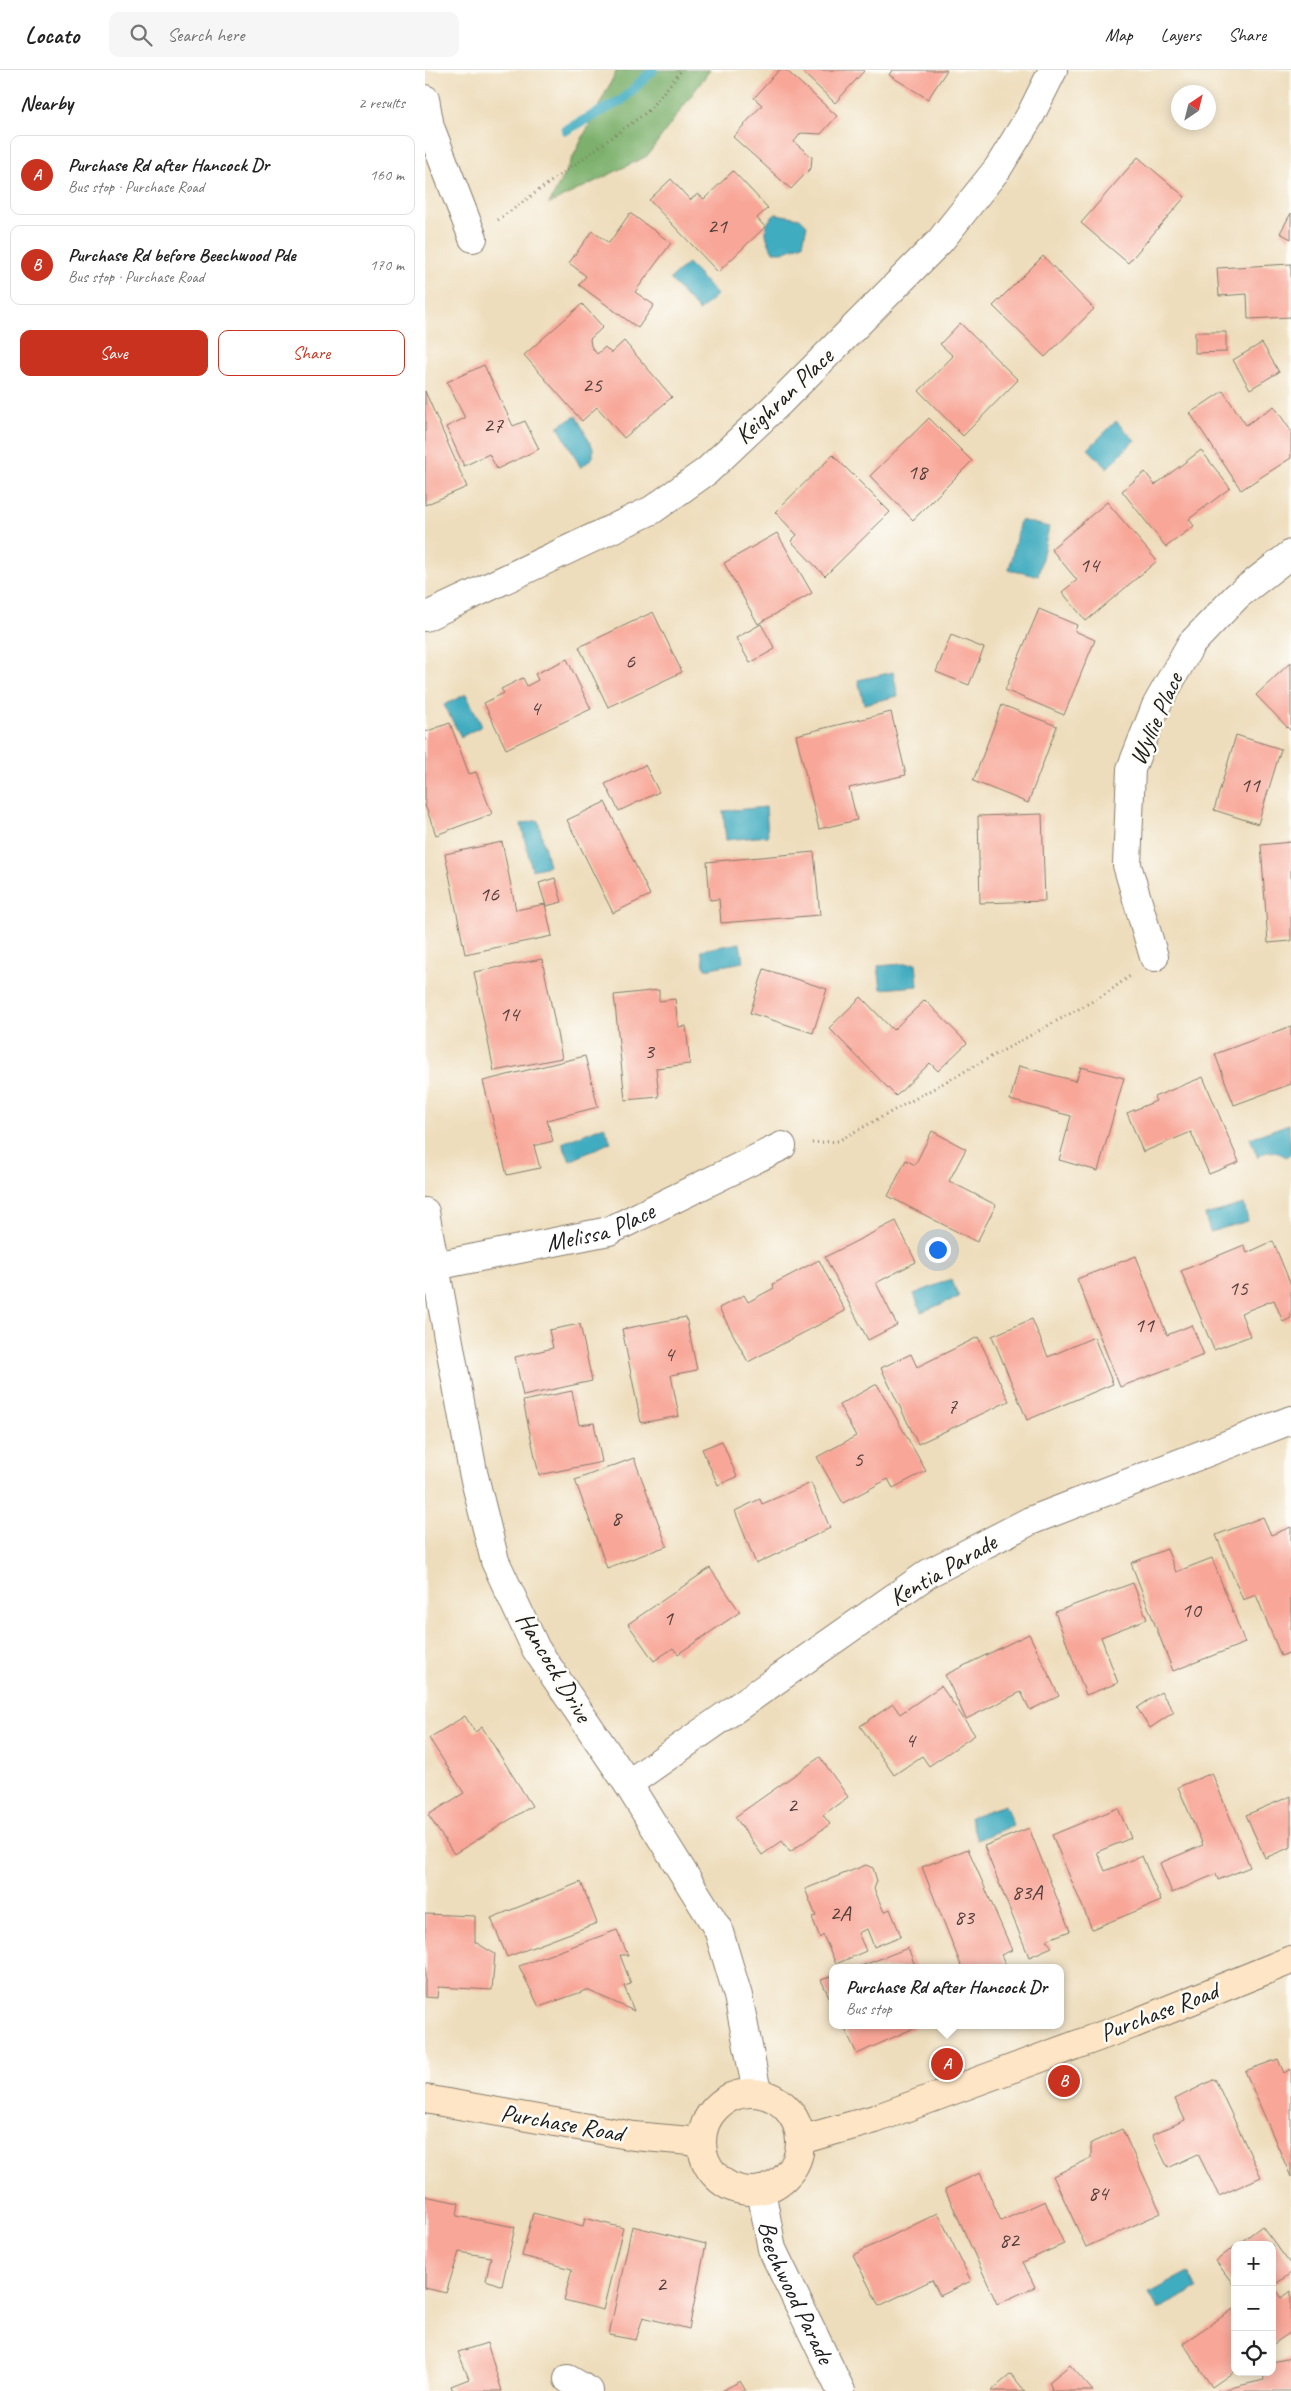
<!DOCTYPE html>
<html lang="en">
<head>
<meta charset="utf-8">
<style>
	:root { --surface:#fff; --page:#f6f6f6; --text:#222; --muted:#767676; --line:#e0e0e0; --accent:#c8321e }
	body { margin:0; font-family:Caveat,sans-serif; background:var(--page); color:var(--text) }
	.controls { position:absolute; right:15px; bottom:15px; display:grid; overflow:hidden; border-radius:10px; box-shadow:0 2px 12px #0003 }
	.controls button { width:45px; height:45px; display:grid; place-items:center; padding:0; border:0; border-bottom:1px solid var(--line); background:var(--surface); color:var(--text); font:25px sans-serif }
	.compass { position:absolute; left:746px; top:15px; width:45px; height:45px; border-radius:50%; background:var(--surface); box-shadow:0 2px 12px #0003; rotate:35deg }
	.you { position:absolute; left:512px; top:1179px; width:18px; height:18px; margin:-12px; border:4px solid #fff; border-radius:50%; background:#1a73e8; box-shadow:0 0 0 8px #1a73e833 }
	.badge { display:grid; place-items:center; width:32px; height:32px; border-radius:50%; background:var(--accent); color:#fff; font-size:16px; font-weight:700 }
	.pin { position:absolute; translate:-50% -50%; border:2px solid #fff; box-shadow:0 1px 5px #0006 }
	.popup { position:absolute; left:404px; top:1894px; width:235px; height:65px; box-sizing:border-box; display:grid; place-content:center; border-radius:10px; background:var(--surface); filter:drop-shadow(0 1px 4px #0005); font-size:16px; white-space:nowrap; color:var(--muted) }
	.popup b { font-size:19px; color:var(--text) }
	.popup::after { content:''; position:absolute; left:50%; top:100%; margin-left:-10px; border:10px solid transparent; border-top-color:var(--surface) }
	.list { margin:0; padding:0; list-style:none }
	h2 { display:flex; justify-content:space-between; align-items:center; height:65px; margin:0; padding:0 20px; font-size:21px }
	h2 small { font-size:16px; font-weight:400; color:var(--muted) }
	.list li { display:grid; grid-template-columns:32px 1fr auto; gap:15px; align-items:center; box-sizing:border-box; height:80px; margin:0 10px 10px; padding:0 10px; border:1px solid var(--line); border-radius:10px }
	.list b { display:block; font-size:19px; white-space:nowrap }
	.list p { margin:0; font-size:16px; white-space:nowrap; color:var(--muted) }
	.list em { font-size:16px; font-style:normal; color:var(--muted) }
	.actions { display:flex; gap:10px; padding:15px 20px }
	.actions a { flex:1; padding:11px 0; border:1px solid var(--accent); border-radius:10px; text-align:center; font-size:18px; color:var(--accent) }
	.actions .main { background:var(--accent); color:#fff }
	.icon { flex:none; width:28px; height:28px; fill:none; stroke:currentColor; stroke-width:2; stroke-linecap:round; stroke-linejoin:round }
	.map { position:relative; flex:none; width:866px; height:2321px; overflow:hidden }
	header { display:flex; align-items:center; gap:30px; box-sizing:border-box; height:70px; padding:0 25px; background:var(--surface); border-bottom:1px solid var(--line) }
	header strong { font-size:24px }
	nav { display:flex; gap:28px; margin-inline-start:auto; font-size:18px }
	.search { width:350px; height:45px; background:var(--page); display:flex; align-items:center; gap:12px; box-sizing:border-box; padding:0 18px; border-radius:10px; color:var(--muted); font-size:19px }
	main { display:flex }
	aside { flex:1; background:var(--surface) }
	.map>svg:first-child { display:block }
	.forest { fill:#7cb06c; stroke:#4c6644 }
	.water { fill:#41acc0; stroke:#2e646e }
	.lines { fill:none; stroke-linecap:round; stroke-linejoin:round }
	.stream { stroke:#41acc0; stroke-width:10 }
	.building { fill:#f8a697 }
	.minor-casing { stroke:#857c6c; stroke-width:30 }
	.secondary-casing { stroke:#857c6c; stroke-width:30 }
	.path { stroke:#857c6c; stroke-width:3; stroke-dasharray:1 4; stroke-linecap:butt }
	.minor { stroke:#fff; stroke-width:28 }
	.secondary { stroke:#fee5c5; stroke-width:28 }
	.labels { text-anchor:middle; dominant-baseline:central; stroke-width:5; stroke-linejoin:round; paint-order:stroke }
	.number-label { font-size:22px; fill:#533e3b }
	.street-label { font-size:25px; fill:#1c1c1c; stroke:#fdfcf7 }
</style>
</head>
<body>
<header>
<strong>Locato</strong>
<div class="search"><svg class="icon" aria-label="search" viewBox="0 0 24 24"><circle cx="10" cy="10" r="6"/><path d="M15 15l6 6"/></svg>Search here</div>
<nav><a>Map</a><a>Layers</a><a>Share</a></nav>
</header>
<main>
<aside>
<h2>Nearby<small>2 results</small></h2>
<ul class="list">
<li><span class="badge">A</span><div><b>Purchase Rd after Hancock Dr</b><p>Bus stop · Purchase Road</p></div><em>160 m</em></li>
<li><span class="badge">B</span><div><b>Purchase Rd before Beechwood Pde</b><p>Bus stop · Purchase Road</p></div><em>170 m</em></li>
</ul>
<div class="actions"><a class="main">Save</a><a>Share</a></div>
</aside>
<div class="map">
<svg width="866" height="2321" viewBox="0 0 866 2321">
	<rect width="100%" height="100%" fill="#fdfcf7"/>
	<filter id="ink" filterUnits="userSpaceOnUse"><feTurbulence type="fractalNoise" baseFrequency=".02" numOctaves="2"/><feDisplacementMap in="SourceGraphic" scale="10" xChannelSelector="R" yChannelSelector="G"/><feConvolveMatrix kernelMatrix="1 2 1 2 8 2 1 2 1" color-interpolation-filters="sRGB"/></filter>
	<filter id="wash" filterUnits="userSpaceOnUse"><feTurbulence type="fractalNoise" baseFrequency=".0096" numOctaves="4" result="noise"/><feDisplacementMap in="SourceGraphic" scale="20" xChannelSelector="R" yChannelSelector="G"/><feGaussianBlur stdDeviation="1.12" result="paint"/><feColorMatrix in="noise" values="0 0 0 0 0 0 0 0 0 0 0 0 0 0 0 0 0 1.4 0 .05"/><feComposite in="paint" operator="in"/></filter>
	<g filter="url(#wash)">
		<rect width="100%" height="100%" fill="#eeddbc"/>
		<path class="forest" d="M192 0H285L222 86 124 134Z"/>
		<g class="water">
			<path d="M351 144 375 148 382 155 378 174 358 182H348C341 168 335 155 351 144Z"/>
			<path d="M263 193 292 225 274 241 245 209Z"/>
			<path d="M151 346 168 378V387L156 398 133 356Z"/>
			<path d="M691 351 710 370 682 398 663 379Z"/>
			<path d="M595 450 624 457 613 506 584 500Z"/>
			<path d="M468 602 473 626 439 634 433 610Z"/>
			<path d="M41 624 57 656 36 667 19 635Z"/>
			<path d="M341 737 343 766 301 770 298 741Z"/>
			<path d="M113 750 124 796 107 800 96 754Z"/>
			<path d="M315 873 318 892 280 899 276 880Z"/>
			<path d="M491 893 493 916 456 919 453 896Z"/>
			<path d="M864 1054 866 1083 861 1087C852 1081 840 1079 833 1088L825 1068Z"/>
			<path d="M179 1056 186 1072 145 1091 137 1073Z"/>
			<path d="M819 1134 823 1151 785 1162 780 1145Z"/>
			<path d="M526 1209 534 1227 496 1242 489 1224Z"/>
			<path d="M580 1735 588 1755 552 1770 545 1747Z"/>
			<path d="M763 2202 772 2219 733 2239 724 2223Z"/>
		</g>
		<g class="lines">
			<path class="stream" d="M141 60 197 30 228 0"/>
		</g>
		<g id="blocks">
			<g class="building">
				<path d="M354 0H361L412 46 396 64 376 63 369 72 387 87 386 98 366 119 308 67 337 35 329 28Z"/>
				<path d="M375 0H440L410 33Z"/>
				<path d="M467 0H522L503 29 464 5Z"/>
				<path d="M713 87 760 127 703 193 656 153Z"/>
				<path d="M308 101 343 138 332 148 340 157 293 202 224 130 246 109 265 130 273 124 279 129Z"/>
				<path d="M205 143 246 173 210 222 229 235 213 258 154 215 161 206 144 193 167 161 184 173Z"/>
				<path d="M866 143V169L855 163Z"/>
				<path d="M618 186 669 239 620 287 568 236Z"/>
				<path d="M866 194V247L823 249 822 224 794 226 792 198Z"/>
				<path d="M157 234 178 257 165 269 166 276 172 284 180 277 186 283 199 271 247 327 199 368 172 337 157 351 99 285Z"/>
				<path d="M535 253 593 310 538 366 494 321 528 286 515 274Z"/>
				<path d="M770 262H801V282L770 283Z"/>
				<path d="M837 273 854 302 825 319 808 290Z"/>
				<path d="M59 295 88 356 100 351 114 379 72 399 64 384 39 396 21 357 40 348 22 312Z"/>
				<path d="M0 321 42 417 0 435Z"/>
				<path d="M798 321 821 355 849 336 866 361V388L816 420 765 343Z"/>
				<path d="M504 348 547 391 488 450 445 406Z"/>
				<path d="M776 380 805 418 764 449 769 456 741 477 697 421 720 402 730 415Z"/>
				<path d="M408 385 465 442 400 506 366 471 372 465 350 442Z"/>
				<path d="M682 432 732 491 661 551 637 522 652 510 626 479Z"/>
				<path d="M352 463 387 523 333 554 299 493Z"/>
				<path d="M614 539 652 555 650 561 670 570 639 645 580 620Z"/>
				<path d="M228 542 257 602 183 637 154 577Z"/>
				<path d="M336 554 350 579 325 593 311 568Z"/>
				<path d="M526 565 559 578 544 615 511 602Z"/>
				<path d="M142 589 166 639 81 679 59 633 79 623 76 619 98 608 102 616 113 610 110 604Z"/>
				<path d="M866 592V661L831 625Z"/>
				<path d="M577 635 632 656 603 733 548 711Z"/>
				<path d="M466 642 481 705 424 718 432 750 394 759 371 665Z"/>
				<path d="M25 653 44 704 51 702 67 744 11 765 0 735V662Z"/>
				<path d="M811 665 856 679 833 754 789 740Z"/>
				<path d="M220 695 234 722 194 741 180 714Z"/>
				<path d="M180 732 225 825 188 843 142 750Z"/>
				<path d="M617 744 620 831 555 833 553 746Z"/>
				<path d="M77 772 91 840 120 834 127 866 40 884 20 784Z"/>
				<path d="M866 772V871L843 873 836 775Z"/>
				<path d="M389 782 395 845 296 853 294 829 285 830 282 792Z"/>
				<path d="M130 808 137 832 121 836 114 813Z"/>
				<path d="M117 889 137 988 69 1001 49 902Z"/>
				<path d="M339 899 402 919 388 963 325 943Z"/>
				<path d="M234 920V931L250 929 253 957 261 956 265 994 231 998 234 1027 200 1030 189 925Z"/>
				<path d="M436 927 468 960 500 930 542 973 513 1001 505 993 471 1026 404 958Z"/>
				<path d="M866 956V1014L809 1035 790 984Z"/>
				<path d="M160 986 173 1037 122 1050 128 1071 109 1076 115 1098 82 1105 58 1011Z"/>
				<path d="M594 996 651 1011 656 997 699 1008 673 1101 634 1090 646 1046 585 1030Z"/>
				<path d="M778 1007 814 1092 784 1104 766 1062 718 1082 702 1043 731 1031 729 1027Z"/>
				<path d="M507 1061 541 1079 524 1111 571 1135 552 1172 463 1126 481 1090 490 1095Z"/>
				<path d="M471 1151 491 1192 451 1213 472 1255 443 1270 400 1187Z"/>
				<path d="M848 1171 866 1215V1248L858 1252 849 1230 816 1243 825 1266 789 1280 756 1201 819 1175 822 1183Z"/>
				<path d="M711 1186 742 1265 767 1255 779 1285 695 1317 652 1209Z"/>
				<path d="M394 1190 420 1241 323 1292 294 1238 319 1225 323 1232 349 1218 348 1214Z"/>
				<path d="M261 1247 272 1300 246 1305 254 1346 216 1353 197 1259Z"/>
				<path d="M607 1249 623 1287 669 1267 688 1314 602 1350 567 1266Z"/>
				<path d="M155 1254 167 1311 98 1326 90 1287 128 1278 124 1260Z"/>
				<path d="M553 1267 584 1331 493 1374 456 1298 486 1284 492 1297Z"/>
				<path d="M452 1314 501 1401 468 1418 463 1409 418 1433 392 1387 431 1366 414 1335Z"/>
				<path d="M147 1321 154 1355 169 1353 177 1392 114 1405 98 1331Z"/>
				<path d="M297 1371 312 1407 293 1415 277 1379Z"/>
				<path d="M209 1388 242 1476 182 1498 150 1410Z"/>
				<path d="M386 1413 405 1458 331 1494 310 1441 335 1429 337 1434Z"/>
				<path d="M838 1447 846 1465 866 1457V1582L856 1586 831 1525 818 1530 791 1465Z"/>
				<path d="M742 1479 751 1502 787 1488 820 1573 748 1601 706 1493Z"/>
				<path d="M285 1498 315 1542 253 1584 248 1578 229 1591 203 1554Z"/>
				<path d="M708 1513 722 1549 676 1567 693 1613 661 1625 630 1542Z"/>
				<path d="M604 1564 634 1626 605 1640 596 1622 541 1649 520 1605Z"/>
				<path d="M516 1616 550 1665 504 1696 497 1686 469 1705 435 1656 468 1634 475 1644Z"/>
				<path d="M736 1622 749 1642 725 1658 712 1638Z"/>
				<path d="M40 1646 50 1662 57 1657 107 1736 29 1784 3 1745 39 1723 4 1668Z"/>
				<path d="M395 1687 423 1727 398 1745 405 1754 365 1782 357 1771 337 1785 310 1747Z"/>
				<path d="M787 1703 825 1797 793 1810 791 1804 747 1823 735 1793 778 1775 753 1717Z"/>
				<path d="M866 1726V1777L840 1788 821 1745Z"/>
				<path d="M693 1738 706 1768 672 1782 680 1801 717 1786 736 1831 667 1859 627 1765Z"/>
				<path d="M604 1758 645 1861 621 1870 627 1877 604 1887 559 1776Z"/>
				<path d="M543 1779 587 1880 576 1885 581 1895 574 1898H537L497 1797Z"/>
				<path d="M441 1795 448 1798 452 1811 449 1819 459 1842 465 1839 476 1866 449 1877 442 1859 433 1863 441 1881 411 1894 398 1865 395 1868 387 1847 391 1846 380 1819Z"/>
				<path d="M156 1812 172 1853 82 1887 66 1848Z"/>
				<path d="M0 1844 50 1846V1872L70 1884 67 1920 13 1917 12 1928 0 1927Z"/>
				<path d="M192 1860 203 1885H195L206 1914 199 1916 209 1941 162 1920 114 1937 94 1896Z"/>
				<path d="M483 1878 491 1898H431Z"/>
				<path d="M408 1906V1935L396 1910Z"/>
				<path d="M418 1955H488L489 1958 432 1984Z"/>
				<path d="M853 1989 859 2003 866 1999V2107L820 2001Z"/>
				<path d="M790 2009 836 2107 794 2126 773 2084 743 2098 727 2065 760 2050 750 2029Z"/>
				<path d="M697 2059 736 2143 661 2177 628 2106 666 2088V2073Z"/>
				<path d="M555 2103 576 2151 620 2131 639 2174 598 2192 610 2217 572 2234 520 2119Z"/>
				<path d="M0 2126 34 2133 32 2146 90 2157 77 2216 61 2210 66 2187 34 2182 21 2223 0 2218Z"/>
				<path d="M108 2143 158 2156 160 2148 198 2158 178 2240 139 2230 147 2199 97 2186Z"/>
				<path d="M513 2143 546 2211 515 2226 507 2210 454 2236 428 2185Z"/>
				<path d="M207 2156 281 2174 264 2259 218 2247 211 2270 184 2265Z"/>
				<path d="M837 2156 866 2195V2203L848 2216 857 2228 866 2221V2262L847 2275V2175H812Z"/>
				<path d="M810 2176V2217L791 2191Z"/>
				<path d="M810 2238V2301L787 2317 758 2273Z"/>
				<path d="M62 2273 77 2321H28L26 2316 44 2309 33 2282Z"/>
				<path d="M866 2288V2321H792L839 2310 838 2302H847V2292Z"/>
				<path d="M645 2295 668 2321H624L627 2319 624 2312Z"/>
				<path d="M586 2304 600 2321H566Z"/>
				<path d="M315 2311 321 2321H297Z"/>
			</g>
		</g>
	</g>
	<g filter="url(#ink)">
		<use href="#blocks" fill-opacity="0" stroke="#857c6c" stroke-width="1"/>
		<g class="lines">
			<defs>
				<g id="minor">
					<path d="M0 29 5 57 48 168"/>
					<path d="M0 547 227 440 282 401 356 331 515 171 573 98 605 46 628 0"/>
					<path d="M729 887 702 795 706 699 731 636 766 574 812 526 866 484"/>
					<path d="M0 1142 48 1402 70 1491 111 1579 203 1714 293 1859 313 1926 332 2022"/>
					<path id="s1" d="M10 1196 184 1161 357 1076"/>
					<path d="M203 1714 504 1503 605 1451 866 1350"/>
					<path id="s2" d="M336 2120 347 2179 416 2321"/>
					<path d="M143 2309 164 2321"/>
				</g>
				<g id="secondary">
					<circle cx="326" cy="2072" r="49"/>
					<path d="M0 2029 209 2066 276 2072"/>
					<path d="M375 2070 450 2049 708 1954 866 1890"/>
				</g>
			</defs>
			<use href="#minor" class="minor-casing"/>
			<use href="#secondary" class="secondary-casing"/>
			<g class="path">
				<path d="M73 150 222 42 257 0"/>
				<path d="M387 1073 413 1071 679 925 705 906"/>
			</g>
			<use href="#minor" class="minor"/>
			<use href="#secondary" class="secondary"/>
		</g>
	</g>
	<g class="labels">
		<g class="number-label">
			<text x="292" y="156">21</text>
			<text x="167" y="315">25</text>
			<text x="68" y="355">27</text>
			<text x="492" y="402">18</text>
			<text x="664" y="495">14</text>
			<text x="205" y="591">6</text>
			<text x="110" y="638">4</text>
			<text x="825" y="715">11</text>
			<text x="64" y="824">16</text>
			<text x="84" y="944">14</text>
			<text x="224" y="981">3</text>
			<text x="813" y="1218">15</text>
			<text x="719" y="1255">11</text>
			<text x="244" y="1284">4</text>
			<text x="527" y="1336">7</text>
			<text x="433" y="1389">5</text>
			<text x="191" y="1448">8</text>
			<text x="766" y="1540">10</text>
			<text x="243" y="1548">1</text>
			<text x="485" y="1670">4</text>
			<text x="367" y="1735">2</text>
			<text x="602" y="1822">83A</text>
			<text x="415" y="1843">2A</text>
			<text x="539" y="1847">83</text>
			<text x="673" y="2123">84</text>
			<text x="584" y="2170">82</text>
			<text x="236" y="2214">2</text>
		</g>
		<g class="street-label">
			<text transform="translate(359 326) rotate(-44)">Keighran Place</text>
			<text transform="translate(731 649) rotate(-66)">Wyllie Place</text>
			<text stroke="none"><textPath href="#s1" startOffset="170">Melissa Place</textPath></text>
			<text transform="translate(518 1500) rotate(-30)">Kentia Parade</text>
			<text transform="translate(129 1597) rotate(59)">Hancock Drive</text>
			<text transform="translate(734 1942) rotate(-21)">Purchase Road</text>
			<text transform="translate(137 2053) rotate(10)">Purchase Road</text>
			<text stroke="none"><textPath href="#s2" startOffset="109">Beechwood Parade</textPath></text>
		</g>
	</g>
</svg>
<div class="controls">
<button>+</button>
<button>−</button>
<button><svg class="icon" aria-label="locate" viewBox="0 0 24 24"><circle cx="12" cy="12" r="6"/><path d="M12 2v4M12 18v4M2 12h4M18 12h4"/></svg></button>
</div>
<svg class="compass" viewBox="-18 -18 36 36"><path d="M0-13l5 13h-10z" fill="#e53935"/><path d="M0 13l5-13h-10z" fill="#767676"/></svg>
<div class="you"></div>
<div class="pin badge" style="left:522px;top:1994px">A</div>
<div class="popup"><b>Purchase Rd after Hancock Dr</b>Bus stop</div>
<div class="pin badge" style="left:639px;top:2011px">B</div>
</div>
</main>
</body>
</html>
